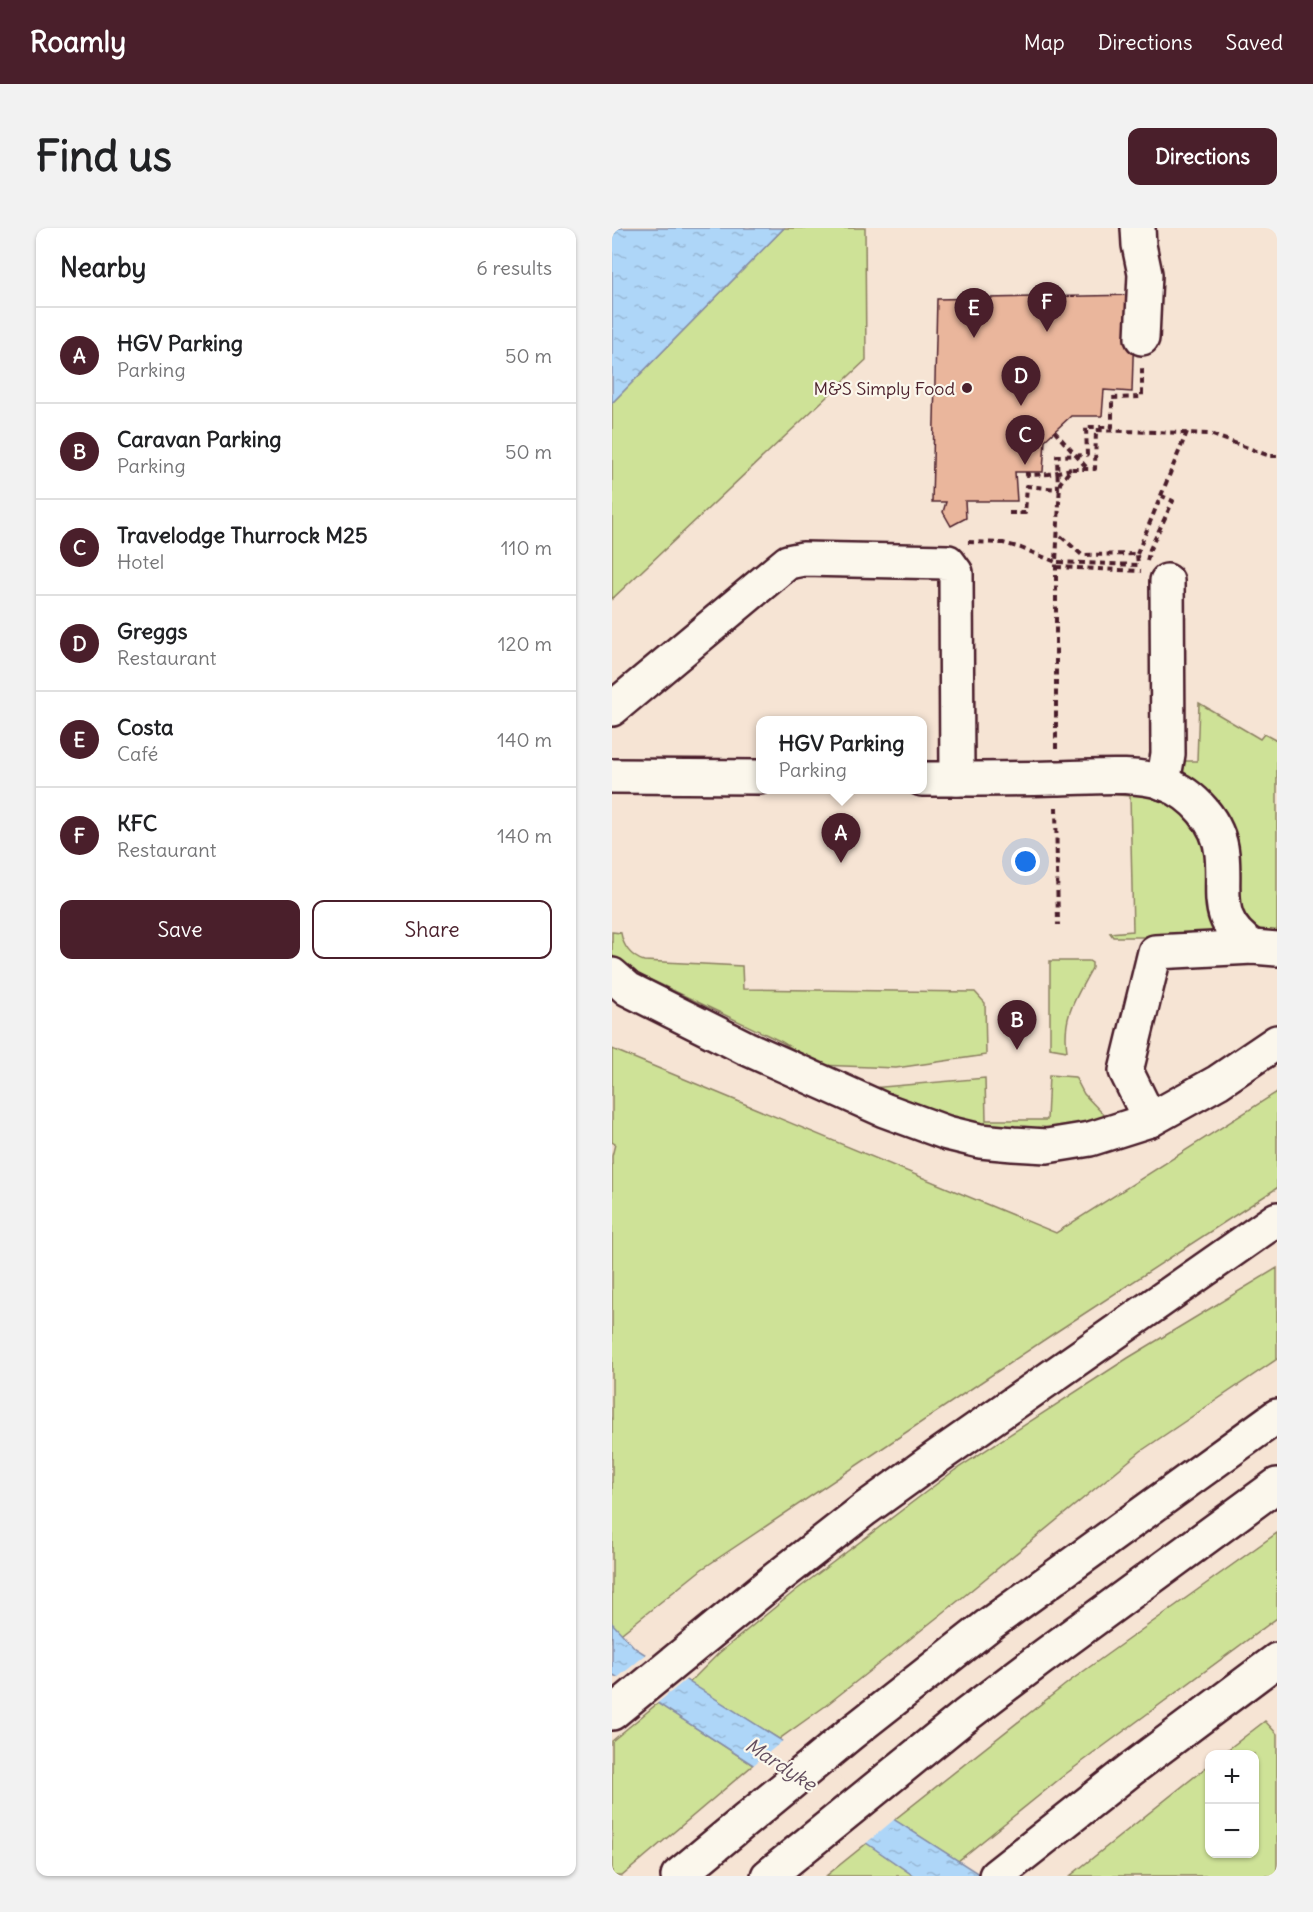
<!DOCTYPE html>
<html lang="en">
<head>
<meta charset="utf-8">
<style>
	:root { --surface:#fff; --page:#f2f2f2; --text:#202124; --muted:#757577; --line:#e0e0e0; --accent:#4a1f2b }
	body { margin:0; font-family:Delius,sans-serif; background:var(--page); color:var(--text) }
	.controls { position:absolute; right:18px; bottom:18px; display:grid; overflow:hidden; border-radius:12px; box-shadow:0 2px 4px #0004 }
	.controls button { width:54px; height:54px; display:grid; place-items:center; padding:0; border:0; border-bottom:2px solid var(--line); background:var(--surface); color:var(--text); font:30px sans-serif }
	.you { position:absolute; left:414px; top:634px; width:21px; height:21px; margin:-15px; border:4px solid #fff; border-radius:50%; background:#1a73e8; box-shadow:0 0 0 9px #1a73e833 }
	.badge { display:grid; place-items:center; width:39px; height:39px; border-radius:50%; background:var(--accent); color:#fff; font-size:20px; font-weight:700 }
	.pin { position:absolute; translate:-50% -50px; filter:drop-shadow(0 2px 3px #0008) }
	.pin::after { content:''; position:absolute; top:32px; width:21px; height:18px; background:inherit; clip-path:polygon(0 0,100% 0,50% 100%) }
	.popup { position:absolute; left:144px; top:488px; width:171px; height:78px; box-sizing:border-box; display:grid; place-content:center; border-radius:12px; background:var(--surface); filter:drop-shadow(0 2px 4px #0005); font-size:20px; white-space:nowrap; color:var(--muted) }
	.popup b { font-size:22px; color:var(--text) }
	.popup::after { content:''; position:absolute; left:50%; top:100%; margin-left:-12px; border:12px solid transparent; border-top-color:var(--surface) }
	.list { margin:0; padding:0; list-style:none }
	h2 { display:flex; justify-content:space-between; align-items:center; height:78px; margin:0; padding:0 24px; font-size:26px }
	h2 small { font-size:20px; font-weight:400; color:var(--muted) }
	.list li { display:grid; grid-template-columns:39px 1fr auto; gap:18px; align-items:center; box-sizing:border-box; height:96px; padding:0 24px; border-top:2px solid var(--line) }
	.list b { display:block; font-size:22px; white-space:nowrap }
	.list p { margin:0; font-size:20px; white-space:nowrap; color:var(--muted) }
	.list em { font-size:20px; font-style:normal; color:var(--muted) }
	.actions { display:flex; gap:12px; padding:18px 24px }
	.actions a { flex:1; padding:14px 0; border:2px solid var(--accent); border-radius:12px; text-align:center; font-size:21px; color:var(--accent) }
	.actions .main { background:var(--accent); color:#fff }
	.map { position:relative; flex:none; width:665px; height:1648px; overflow:hidden; border-radius:12px }
	header { display:flex; align-items:center; gap:36px; box-sizing:border-box; height:84px; padding:0 30px; background:var(--accent); color:#fff }
	header strong { font-size:28px }
	nav { display:flex; gap:33px; margin-inline-start:auto; font-size:21px }
	.intro { display:flex; align-items:center; justify-content:space-between; box-sizing:border-box; height:144px; padding:0 36px }
	h1 { margin:0; font-size:42px }
	.button { padding:15px 27px; border-radius:12px; background:var(--accent); color:#fff; font-size:21px; font-weight:700 }
	main { display:flex; gap:36px; padding:0 36px }
	aside { flex:1; background:var(--surface); border-radius:12px; box-shadow:0 2px 4px #0004 }
	.map>svg:first-child { display:block }
	.grass { fill:#cee297; stroke:#8c8061; stroke-width:1.5 }
	.water { fill:url(#water-ripples); stroke:#868da6; stroke-width:1.5 }
	.pier { fill:#f6e4d4 }
	.building { fill:#eab69c; stroke:#4a1f2b; stroke-width:1.5 }
	.lines { fill:none; stroke-linecap:round; stroke-linejoin:round }
	.minor-casing { stroke:#4a1f2b; stroke-width:38 }
	.highway-casing { stroke:#4a1f2b; stroke-width:38 }
	.path { stroke:#4a1f2b; stroke-width:4; stroke-dasharray:6 4.5; stroke-linecap:butt }
	.minor { stroke:#fbf7ec; stroke-width:33 }
	.highway { stroke:#fbf7ec; stroke-width:33 }
	.path-bridge { stroke:#4a1f2b; stroke-width:4; stroke-dasharray:6 4.5; stroke-linecap:butt }
	.poi-dot { fill:#4a1f2b; stroke:#fbf7ec; stroke-width:2 }
	.labels { text-anchor:middle; dominant-baseline:central; stroke-width:4.5; stroke-linejoin:round; paint-order:stroke }
	.poi-label { font-size:18px; fill:#4a1f2b; stroke:#fbf7ec; text-anchor:end }
	.water-label { font-size:20px; font-style:italic; fill:#634d5e; stroke:#fbf7ec }
</style>
</head>
<body>
<header>
<strong>Roamly</strong>
<nav><a>Map</a><a>Directions</a><a>Saved</a></nav>
</header>
<div class="intro"><h1>Find us</h1><a class="button">Directions</a></div>
<main>
<aside>
<h2>Nearby<small>6 results</small></h2>
<ul class="list">
<li><span class="badge">A</span><div><b>HGV Parking</b><p>Parking</p></div><em>50 m</em></li>
<li><span class="badge">B</span><div><b>Caravan Parking</b><p>Parking</p></div><em>50 m</em></li>
<li><span class="badge">C</span><div><b>Travelodge Thurrock M25</b><p>Hotel</p></div><em>110 m</em></li>
<li><span class="badge">D</span><div><b>Greggs</b><p>Restaurant</p></div><em>120 m</em></li>
<li><span class="badge">E</span><div><b>Costa</b><p>Café</p></div><em>140 m</em></li>
<li><span class="badge">F</span><div><b>KFC</b><p>Restaurant</p></div><em>140 m</em></li>
</ul>
<div class="actions"><a class="main">Save</a><a>Share</a></div>
</aside>
<div class="map">
<svg width="665" height="1648" viewBox="0 0 665 1648">
	<defs>
		<pattern id="water-ripples" width="26" height="14" patternUnits="userSpaceOnUse" patternTransform="scale(1.5)"><rect width="26" height="14" fill="#aed6f8"/><path d="M2 4q2-2 4 0t4 0M15 11q2-2 4 0t4 0" fill="none" stroke="#97b7d5"/></pattern>
	</defs>
	<rect width="100%" height="100%" fill="#f6e4d4"/>
	<filter id="ink" filterUnits="userSpaceOnUse"><feTurbulence type="fractalNoise" baseFrequency=".0167" numOctaves="2"/><feDisplacementMap in="SourceGraphic" scale="12" xChannelSelector="R" yChannelSelector="G"/><feConvolveMatrix kernelMatrix="1 2 1 2 8 2 1 2 1" color-interpolation-filters="sRGB"/></filter>
	<g filter="url(#ink)">
		<g class="grass">
			<path d="M172 0H253L254 132 0 371V175Z"/>
			<path d="M587 475 648 511 652 506 665 513V708L643 703 627 687 612 584 602 570 588 556 570 550 565 533H585Z"/>
			<path d="M527 563 558 573 584 598 592 614 606 709H501L498 705 521 703 518 568 497 566 498 564Z"/>
			<path d="M0 704 9 705C11 718 19 729 32 733L130 738 131 761 363 764 373 775 374 827 284 840 206 837 170 814 35 750C22 747 2 740 0 725 0 718 0 711 0 704Z"/>
			<path d="M438 733H477L480 735V740C464 770 450 787 455 823L438 820Z"/>
			<path d="M0 821 444 1005 665 864V960L441 1106 90 1341 0 1413V928L3 916 0 914Z"/>
			<path d="M437 847 463 849 472 866 494 889V893L433 905 334 893 259 860 373 850 374 892H435Z"/>
			<path d="M665 1040V1131L529 1223 346 1373 212 1479 167 1511 77 1455 107 1425 183 1363 343 1242 516 1130Z"/>
			<path d="M665 1305V1390L455 1545 346 1633 282 1592 458 1453Z"/>
			<path d="M46 1475 141 1537 10 1648H0V1513Z"/>
			<path d="M653 1493 665 1506V1648H458L597 1537 598 1626H642V1526H610Z"/>
			<path d="M255 1615 302 1648H214Z"/>
		</g>
		<g class="water">
			<path d="M0 0H172L0 175Z"/>
			<path d="M0 1395 23 1420 167 1511 281 1591 370 1648H302L140 1536 0 1446Z"/>
		</g>
		<g class="pier">
			<path d="M36 1425 76 1450 43 1477 4 1451Z"/>
			<path d="M173 1511 284 1590 252 1617 139 1539Z"/>
		</g>
		<path class="building" d="M523 67 520 164 492 162 490 188H459L433 212 431 244H403L405 273H353L354 290 339 298 331 284 334 274H320L325 71Z"/>
		<g class="lines">
			<defs>
				<g id="minor">
					<path d="M526 0 527 17 533 46 530 110"/>
					<path d="M0 481 176 334 191 331 336 334 344 345 345 551"/>
					<path d="M0 548 148 549"/>
					<path d="M310 551C354 551 398 551 443 550 475 550 522 544 552 555 581 566 607 594 610 626 614 667 600 692 641 719"/>
					<path d="M551 555 556 526 555 353"/>
					<path d="M0 747 16 761 134 820 272 882 335 905 368 913 401 916 435 918 478 911 538 892 606 854 665 814"/>
					<path d="M538 892 514 843 543 724 641 719 665 721"/>
				</g>
				<g id="highway">
					<path d="M0 1485 161 1353 253 1281 325 1229 665 991"/>
					<path d="M66 1648 238 1506 378 1396 665 1188"/>
					<path d="M156 1648 353 1488 428 1431 665 1257"/>
					<path d="M384 1648 518 1542 665 1432"/>
				</g>
			</defs>
			<use href="#minor" class="minor-casing"/>
			<use href="#highway" class="highway-casing"/>
			<g class="path">
				<path d="M397 285H413L415 258 446 261 445 228 475 227 474 199H500V170L530 169V139"/>
				<path d="M356 314 391 315 409 320 444 334 448 255 459 241H483L484 202 598 206 658 228H665"/>
				<path d="M525 326 575 204"/>
				<path d="M535 333 538 321 561 273 550 268"/>
				<path d="M444 339 529 343"/>
				<path d="M444 521V334L526 337 525 326 470 327 445 305"/>
				<path d="M444 579 446 697"/>
			</g>
			<use href="#minor" class="minor"/>
			<use href="#highway" class="highway"/>
			<g class="path-bridge">
				<path d="M442 203 476 241"/>
				<path d="M415 244V247L437 246 459 241"/>
			</g>
		</g>
	</g>
	<circle class="poi-dot" cx="355" cy="160" r="6"/>
	<g class="labels">
		<g class="poi-label">
			<text x="343" y="160">M&amp;S Simply Food</text>
		</g>
		<g class="water-label">
			<text transform="translate(169 1536) rotate(33)">Mardyke</text>
		</g>
	</g>
</svg>
<div class="controls">
<button>+</button>
<button>−</button>
</div>
<div class="you"></div>
<div class="pin badge" style="left:229px;top:635px">A</div>
<div class="popup"><b>HGV Parking</b>Parking</div>
<div class="pin badge" style="left:405px;top:822px">B</div>
<div class="pin badge" style="left:413px;top:237px">C</div>
<div class="pin badge" style="left:409px;top:178px">D</div>
<div class="pin badge" style="left:362px;top:110px">E</div>
<div class="pin badge" style="left:435px;top:104px">F</div>
</div>
</main>
</body>
</html>
